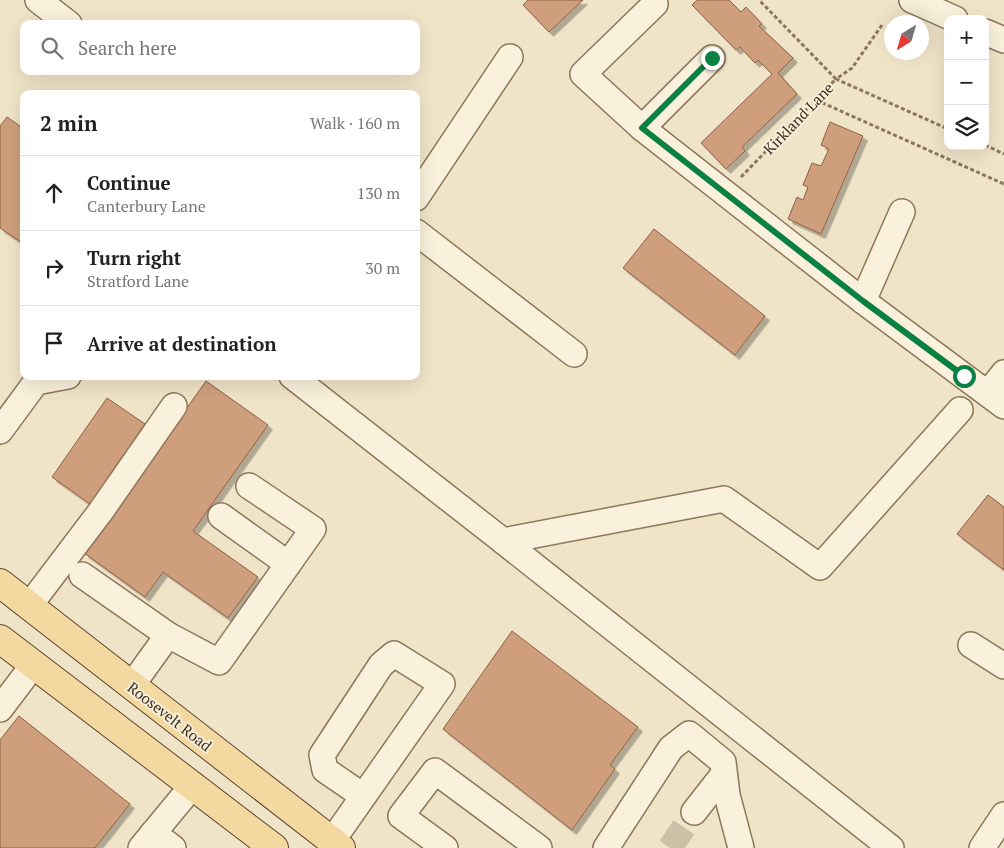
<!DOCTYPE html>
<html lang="en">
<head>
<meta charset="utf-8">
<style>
	:root { --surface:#fff; --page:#f6f6f6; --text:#222; --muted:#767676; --line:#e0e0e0 }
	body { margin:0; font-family:"PT Serif",serif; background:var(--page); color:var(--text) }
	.controls { position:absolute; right:15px; top:15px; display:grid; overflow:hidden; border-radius:10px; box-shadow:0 5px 20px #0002 }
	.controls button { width:45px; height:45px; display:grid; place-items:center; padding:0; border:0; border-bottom:1px solid var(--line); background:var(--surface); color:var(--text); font:25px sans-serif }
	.compass { position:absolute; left:884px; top:15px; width:45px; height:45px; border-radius:50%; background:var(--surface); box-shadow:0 5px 20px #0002; rotate:217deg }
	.stop { position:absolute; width:15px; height:15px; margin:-11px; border:4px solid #0b8043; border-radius:50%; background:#fff }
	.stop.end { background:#0b8043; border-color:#fff; box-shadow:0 1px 5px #0008 }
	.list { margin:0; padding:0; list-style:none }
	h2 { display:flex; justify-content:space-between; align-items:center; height:65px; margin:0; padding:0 20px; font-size:21px }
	h2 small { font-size:16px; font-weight:400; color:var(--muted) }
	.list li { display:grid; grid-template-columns:32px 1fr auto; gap:15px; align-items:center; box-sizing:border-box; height:75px; padding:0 20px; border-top:1px solid var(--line) }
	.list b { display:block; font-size:19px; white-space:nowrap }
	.list p { margin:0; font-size:16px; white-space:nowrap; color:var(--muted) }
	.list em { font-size:16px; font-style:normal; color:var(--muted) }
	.icon { flex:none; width:28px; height:28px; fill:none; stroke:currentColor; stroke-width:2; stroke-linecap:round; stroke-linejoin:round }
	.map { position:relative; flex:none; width:1004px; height:848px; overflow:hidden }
	.search { position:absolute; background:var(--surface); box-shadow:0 5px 20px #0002; left:20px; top:20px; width:400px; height:55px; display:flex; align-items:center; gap:12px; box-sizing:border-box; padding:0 18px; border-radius:10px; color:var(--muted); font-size:19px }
	.panel { position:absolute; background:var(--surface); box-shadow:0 5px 20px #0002; left:20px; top:90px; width:400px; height:290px; border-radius:10px }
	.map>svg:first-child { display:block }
	.building { fill:#cf9f7d; stroke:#8d5f41; filter:url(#shadow) }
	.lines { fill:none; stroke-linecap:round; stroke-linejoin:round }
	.minor-tunnel { stroke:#ccc0a6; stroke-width:25; stroke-dasharray:25 12; stroke-linecap:butt }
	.minor-casing { stroke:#8d765c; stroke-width:28 }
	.major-casing { stroke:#5b4430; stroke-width:30 }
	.path { stroke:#8d765c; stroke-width:3; stroke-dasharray:4 2.5; stroke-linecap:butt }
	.minor { stroke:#faf1dc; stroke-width:25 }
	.major { stroke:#f3d9a0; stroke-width:28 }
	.route { stroke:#0b8043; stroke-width:6 }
	.labels { text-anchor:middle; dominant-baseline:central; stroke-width:4; stroke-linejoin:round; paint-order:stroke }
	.street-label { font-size:15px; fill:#3d2e20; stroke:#f7eed8 }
</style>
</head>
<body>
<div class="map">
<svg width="1004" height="848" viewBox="0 0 1004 848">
	<defs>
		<filter id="shadow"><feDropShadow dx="4.5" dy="4.5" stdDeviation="0" flood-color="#0004"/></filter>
	</defs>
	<rect width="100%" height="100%" fill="#f0e4c8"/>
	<g class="building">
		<path d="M528 0H583L549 32 523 5Z"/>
		<path d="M697 0H729L741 12 746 7 762 24 759 26 793 58 778 73 797 94 742 147 745 151 726 169 701 143 772 74 758 60 755 63 740 47 736 50 692 5Z"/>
		<path d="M7 117 24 129V244L0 228V126Z"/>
		<path d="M830 122 863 136 821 234 788 219 797 197 803 200 808 187 803 185 812 163 821 166 829 149 821 145Z"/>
		<path d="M654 229 765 316 735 355 623 268Z"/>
		<path d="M206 381 268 425 193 531 258 577 228 618 163 572 145 597 84 553Z"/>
		<path d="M107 398 145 424 90 504 52 477Z"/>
		<path d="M988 495 1004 507V570L957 534Z"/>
		<path d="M512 631 638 727 610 765 615 769 572 830 443 729Z"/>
		<path d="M19 716 130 804 95 848H0V740Z"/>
	</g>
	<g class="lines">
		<path class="minor-tunnel" d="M670 848 694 812"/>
		<defs>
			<g id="minor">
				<path d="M38 0 69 24"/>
				<path d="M912 0 955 19"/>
				<path d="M655 4 583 74 642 128 863 301 1004 406"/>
				<path d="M985 32 1004 40"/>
				<path d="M642 128 712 58"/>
				<path d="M416 198 510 57"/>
				<path d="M416 232 574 354"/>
				<path d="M863 301 902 212"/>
				<path d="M292 376 503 541 724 499 820 567 960 410"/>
				<path d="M988 393 1004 373"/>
				<path d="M0 431 36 382 68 376"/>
				<path d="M221 516 288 564"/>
				<path d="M503 541 891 848"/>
				<path d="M82 575 168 635 132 685"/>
				<path d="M29 606 101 511 174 406"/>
				<path d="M168 635 219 662 313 529 249 486"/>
				<path d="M971 645 1004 666"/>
				<path d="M0 709 34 664"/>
				<path d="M694 812 723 775"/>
				<path d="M153 833 173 848"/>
				<path d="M332 841 442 684 394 654 381 665 322 755 325 770 363 796"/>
				<path d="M141 848 193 785"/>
				<path d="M445 848 401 816 435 771 539 848"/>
				<path d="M606 848 671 748 689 734 723 762 727 795 741 848"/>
				<path d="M982 848 1004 815"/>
			</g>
			<g id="major">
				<path d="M0 583 341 848"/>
				<path d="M0 639 274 848"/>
			</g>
		</defs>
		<use href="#minor" class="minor-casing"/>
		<use href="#major" class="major-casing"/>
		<g class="path">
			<path d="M882 25 852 68 836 79 948 129"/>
			<path d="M816 100 1004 184"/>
			<path d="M985 145 1004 154"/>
			<path d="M741 177 836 79 759 0"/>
		</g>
		<use href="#minor" class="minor"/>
		<use href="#major" class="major"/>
	</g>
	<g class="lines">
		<path class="route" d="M712 58 642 128 863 301 964 376"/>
	</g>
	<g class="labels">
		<g class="street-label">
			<text transform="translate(798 118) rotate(-46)">Kirkland Lane</text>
			<text transform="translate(170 716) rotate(38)">Roosevelt Road</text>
		</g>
	</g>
</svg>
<div class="controls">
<button>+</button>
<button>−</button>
<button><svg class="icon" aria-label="layers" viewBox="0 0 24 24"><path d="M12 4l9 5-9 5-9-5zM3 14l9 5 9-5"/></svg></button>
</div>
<svg class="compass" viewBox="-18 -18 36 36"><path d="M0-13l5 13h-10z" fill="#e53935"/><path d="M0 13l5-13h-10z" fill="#767676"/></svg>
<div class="stop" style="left:964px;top:376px"></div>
<div class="stop end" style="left:712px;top:58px"></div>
<div class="search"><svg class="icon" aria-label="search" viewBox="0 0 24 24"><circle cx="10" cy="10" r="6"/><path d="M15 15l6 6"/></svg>Search here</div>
<section class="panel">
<h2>2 min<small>Walk · 160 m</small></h2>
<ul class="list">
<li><svg class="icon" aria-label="ahead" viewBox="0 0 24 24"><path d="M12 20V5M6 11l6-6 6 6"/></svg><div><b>Continue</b><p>Canterbury Lane</p></div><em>130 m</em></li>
<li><svg class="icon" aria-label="right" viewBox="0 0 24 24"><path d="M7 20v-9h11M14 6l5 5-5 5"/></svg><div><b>Turn right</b><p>Stratford Lane</p></div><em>30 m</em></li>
<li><svg class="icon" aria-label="arrive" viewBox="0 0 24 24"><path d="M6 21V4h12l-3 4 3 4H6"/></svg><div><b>Arrive at destination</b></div></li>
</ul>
</section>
</div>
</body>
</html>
